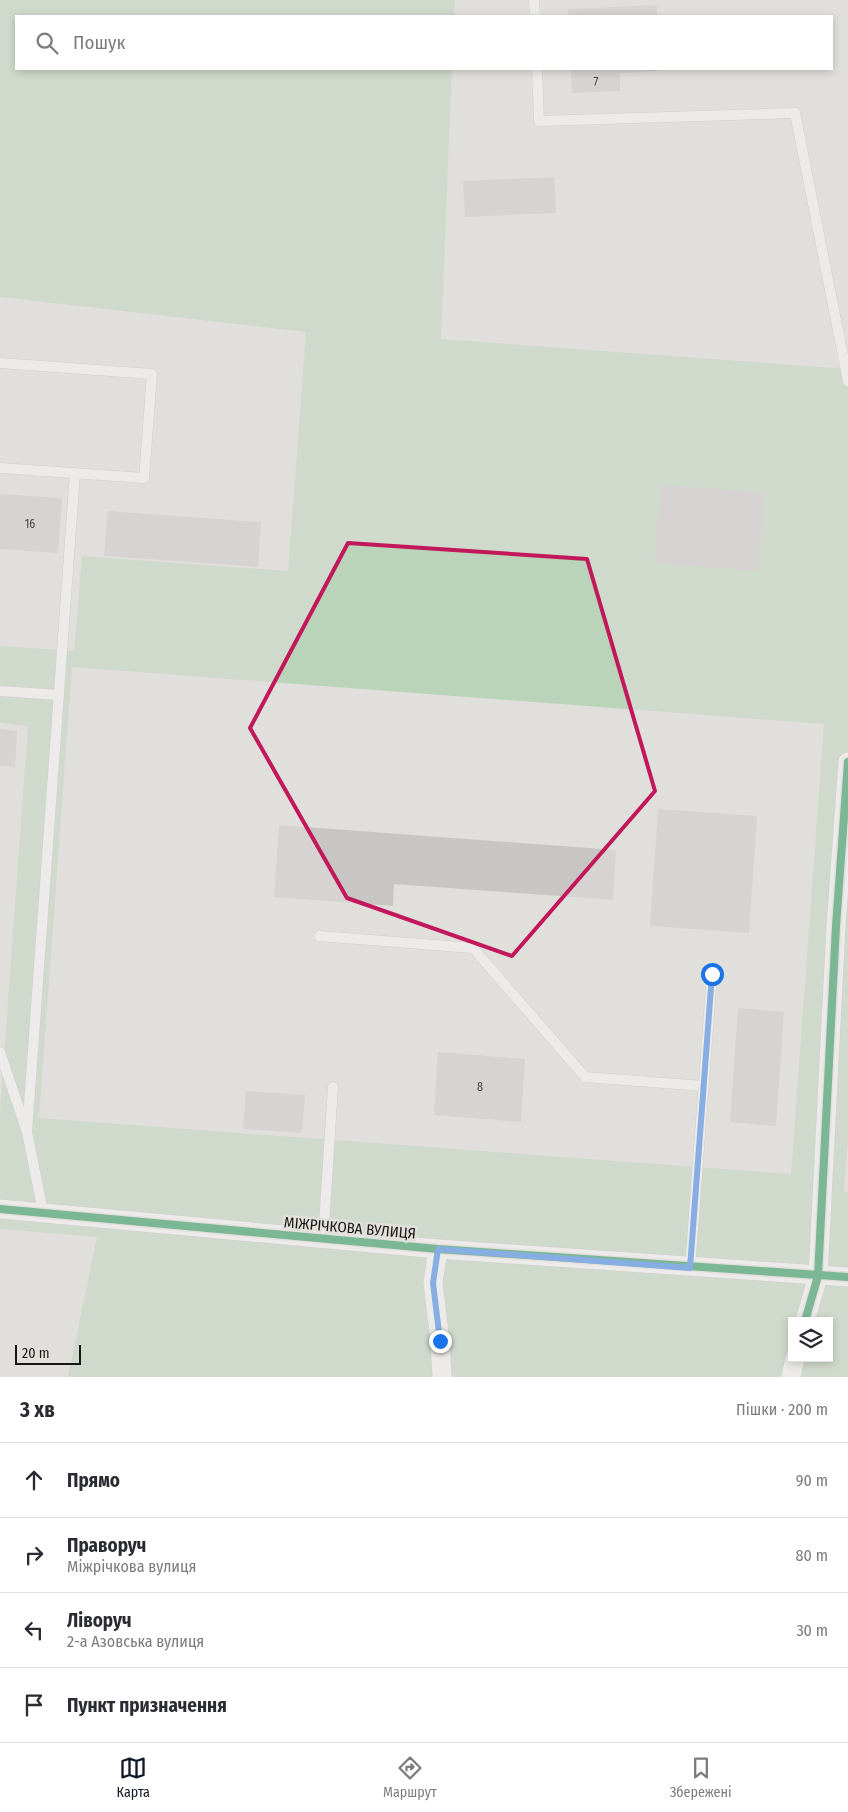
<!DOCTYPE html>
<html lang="uk">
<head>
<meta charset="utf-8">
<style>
	:root { --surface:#fff; --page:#f2f2f3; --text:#2b2b33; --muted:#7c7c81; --line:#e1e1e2; --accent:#111827 }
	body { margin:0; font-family:"Fira Sans Condensed",sans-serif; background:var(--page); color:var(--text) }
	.controls { position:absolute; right:15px; bottom:15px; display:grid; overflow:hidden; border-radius:0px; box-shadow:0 2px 8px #0003 }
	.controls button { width:45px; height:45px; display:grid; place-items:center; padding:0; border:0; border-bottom:1px solid var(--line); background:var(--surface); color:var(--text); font:25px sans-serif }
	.scale { position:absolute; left:15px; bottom:12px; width:66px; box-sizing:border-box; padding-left:5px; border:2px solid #171615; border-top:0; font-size:14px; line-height:18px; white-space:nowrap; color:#171615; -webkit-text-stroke:4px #e2e0db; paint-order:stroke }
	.stop { position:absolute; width:15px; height:15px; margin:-11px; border:4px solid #1a73e8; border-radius:50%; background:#fff }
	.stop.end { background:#1a73e8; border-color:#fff; box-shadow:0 1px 5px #0008 }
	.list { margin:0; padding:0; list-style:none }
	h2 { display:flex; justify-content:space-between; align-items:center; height:65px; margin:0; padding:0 20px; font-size:21px }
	h2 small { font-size:16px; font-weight:400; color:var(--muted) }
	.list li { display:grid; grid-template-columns:32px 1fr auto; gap:15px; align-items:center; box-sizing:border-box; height:75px; padding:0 20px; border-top:1px solid var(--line) }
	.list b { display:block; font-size:19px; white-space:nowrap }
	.list p { margin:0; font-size:16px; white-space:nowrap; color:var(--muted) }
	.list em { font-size:16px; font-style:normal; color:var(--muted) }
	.icon { flex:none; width:28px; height:28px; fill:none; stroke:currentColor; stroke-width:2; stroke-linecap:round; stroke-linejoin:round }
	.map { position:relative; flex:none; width:848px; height:1377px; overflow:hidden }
	.search { position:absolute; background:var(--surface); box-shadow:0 2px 8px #0003; left:15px; right:15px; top:15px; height:55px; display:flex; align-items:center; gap:12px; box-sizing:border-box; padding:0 18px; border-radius:0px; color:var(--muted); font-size:19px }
	.sheet { height:365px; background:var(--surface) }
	nav { display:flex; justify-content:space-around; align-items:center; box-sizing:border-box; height:70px; border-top:1px solid var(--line); background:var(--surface); font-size:14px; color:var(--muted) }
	nav a { display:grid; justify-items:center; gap:2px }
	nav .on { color:var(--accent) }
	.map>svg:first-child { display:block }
	.green { fill:#b9d4b8; fill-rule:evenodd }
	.building { fill:#c7c6c5 }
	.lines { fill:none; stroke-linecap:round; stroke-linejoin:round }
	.lane-casing { stroke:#bbbab8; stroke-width:11 }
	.street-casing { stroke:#bbbab8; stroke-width:20 }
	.lane { stroke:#fafafa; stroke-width:10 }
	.street { stroke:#fafafa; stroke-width:19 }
	.cycleway-casing { stroke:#e2e0db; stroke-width:11 }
	.cycleway { stroke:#00873e; stroke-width:8 }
	.route { stroke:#1a73e8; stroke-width:6 }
	.marked { fill:none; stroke:#c2185b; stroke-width:4; stroke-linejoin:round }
	.labels { text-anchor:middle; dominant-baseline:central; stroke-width:5; stroke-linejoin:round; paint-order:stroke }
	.number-label { font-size:12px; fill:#464544 }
	.street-label { font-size:15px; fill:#171615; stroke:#e2e0db }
</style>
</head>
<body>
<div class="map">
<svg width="848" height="1377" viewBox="0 0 848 1377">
	<rect width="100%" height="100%" fill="#e1dfdc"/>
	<path class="green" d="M0 0H455L454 16H16V69H452L441 339 848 369V1139L844 1191 848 1192V1377H68L97 1237 0 1229V1111L28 726 0 723V646L74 651 82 556 288 571 306 332 0 297ZM72 667 824 724 791 1174 39 1118ZM792 1321H829V1358H792Z"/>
	<g class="building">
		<path d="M657 5V16H568V9Z"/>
		<path d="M571 69H659V71L620 73V91L572 93Z"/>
		<path d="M554 177 556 213 465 217 463 181Z"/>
		<path d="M661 485 764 493 758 571 655 563Z"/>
		<path d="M0 494 62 498 58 553 0 549Z"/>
		<path d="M108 511 261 522 258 567 104 556Z"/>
		<path d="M0 729 17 731 15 767 0 766Z"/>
		<path d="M658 809 757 816 749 933 650 926Z"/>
		<path d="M279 825 616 850 613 900 394 884 393 906 274 897Z"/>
		<path d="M738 1008 784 1012 776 1126 730 1122Z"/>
		<path d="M438 1052 525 1059 521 1122 434 1115Z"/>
		<path d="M246 1091 305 1095 302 1133 243 1129Z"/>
	</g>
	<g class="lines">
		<defs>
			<g id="lane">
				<path d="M534 0 535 16"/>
				<path d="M537 69 539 121 795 113 848 381"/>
				<path d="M0 363 152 374 144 478 0 468"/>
				<path d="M0 691 59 695"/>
				<path d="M319 936 473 948 585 1077 704 1086"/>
				<path d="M0 1052 27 1132 43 1212"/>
				<path d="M27 1132 75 473"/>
				<path d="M323 1240 333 1087"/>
				<path d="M690 1268 712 974"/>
			</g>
			<g id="street">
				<path d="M0 1209 438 1249 848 1277"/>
				<path d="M438 1249 433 1283 440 1341 442 1377"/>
				<path d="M805 1321 818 1276 836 926 848 762"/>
				<path d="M791 1377 795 1358"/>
			</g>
		</defs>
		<use href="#lane" class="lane-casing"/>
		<use href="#street" class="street-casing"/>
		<use href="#lane" class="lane"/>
		<use href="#street" class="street"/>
		<defs>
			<g id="cycleway">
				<path d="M0 1209 438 1249 848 1277"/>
				<path d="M805 1321 818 1276 836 926 848 762"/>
			</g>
		</defs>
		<use href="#cycleway" class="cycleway-casing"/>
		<use href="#cycleway" class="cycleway"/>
	</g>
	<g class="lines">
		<path class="route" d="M440 1341 433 1283 438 1249 690 1268 712 974"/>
	</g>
	<path d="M0 0H848V1377H0ZM348 543 587 559 655 791 512 956 347 898 250 728Z" fill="#e1dfdc" fill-opacity=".55" fill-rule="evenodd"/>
	<path class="marked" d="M348 543 587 559 655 791 512 956 347 898 250 728Z"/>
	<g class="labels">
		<g class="number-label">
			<text x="596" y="82">7</text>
			<text x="30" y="524">16</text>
			<text x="480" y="1087">8</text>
		</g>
		<g class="street-label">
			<text transform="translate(350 1228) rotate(5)">МІЖРІЧКОВА ВУЛИЦЯ</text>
		</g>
	</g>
</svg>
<div class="controls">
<button><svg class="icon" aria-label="layers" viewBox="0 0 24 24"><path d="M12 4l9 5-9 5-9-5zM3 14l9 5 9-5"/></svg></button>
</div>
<div class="scale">20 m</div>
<div class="stop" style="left:712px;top:974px"></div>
<div class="stop end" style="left:440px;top:1341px"></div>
<div class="search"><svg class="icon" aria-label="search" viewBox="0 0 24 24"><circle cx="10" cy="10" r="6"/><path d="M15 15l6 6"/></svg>Пошук</div>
</div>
<section class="sheet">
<h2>3 хв<small>Пішки · 200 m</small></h2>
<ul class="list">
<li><svg class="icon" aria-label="ahead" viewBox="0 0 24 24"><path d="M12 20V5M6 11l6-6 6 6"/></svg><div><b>Прямо</b></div><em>90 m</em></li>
<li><svg class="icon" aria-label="right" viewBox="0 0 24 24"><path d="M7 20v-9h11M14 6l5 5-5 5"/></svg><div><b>Праворуч</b><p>Міжрічкова вулиця</p></div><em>80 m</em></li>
<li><svg class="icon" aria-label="left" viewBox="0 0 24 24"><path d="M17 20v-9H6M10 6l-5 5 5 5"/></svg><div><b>Ліворуч</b><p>2-а Азовська вулиця</p></div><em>30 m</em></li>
<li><svg class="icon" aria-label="arrive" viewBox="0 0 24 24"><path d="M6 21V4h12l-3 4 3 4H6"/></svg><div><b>Пункт призначення</b></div></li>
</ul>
</section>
<nav>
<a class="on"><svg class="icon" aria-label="map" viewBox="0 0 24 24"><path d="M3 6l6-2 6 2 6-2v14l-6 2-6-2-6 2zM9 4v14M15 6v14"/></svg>Карта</a>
<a><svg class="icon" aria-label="directions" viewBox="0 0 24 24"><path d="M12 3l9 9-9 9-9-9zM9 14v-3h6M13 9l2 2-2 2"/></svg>Маршрут</a>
<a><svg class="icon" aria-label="saved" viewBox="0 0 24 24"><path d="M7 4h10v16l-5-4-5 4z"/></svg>Збережені</a>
</nav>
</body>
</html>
